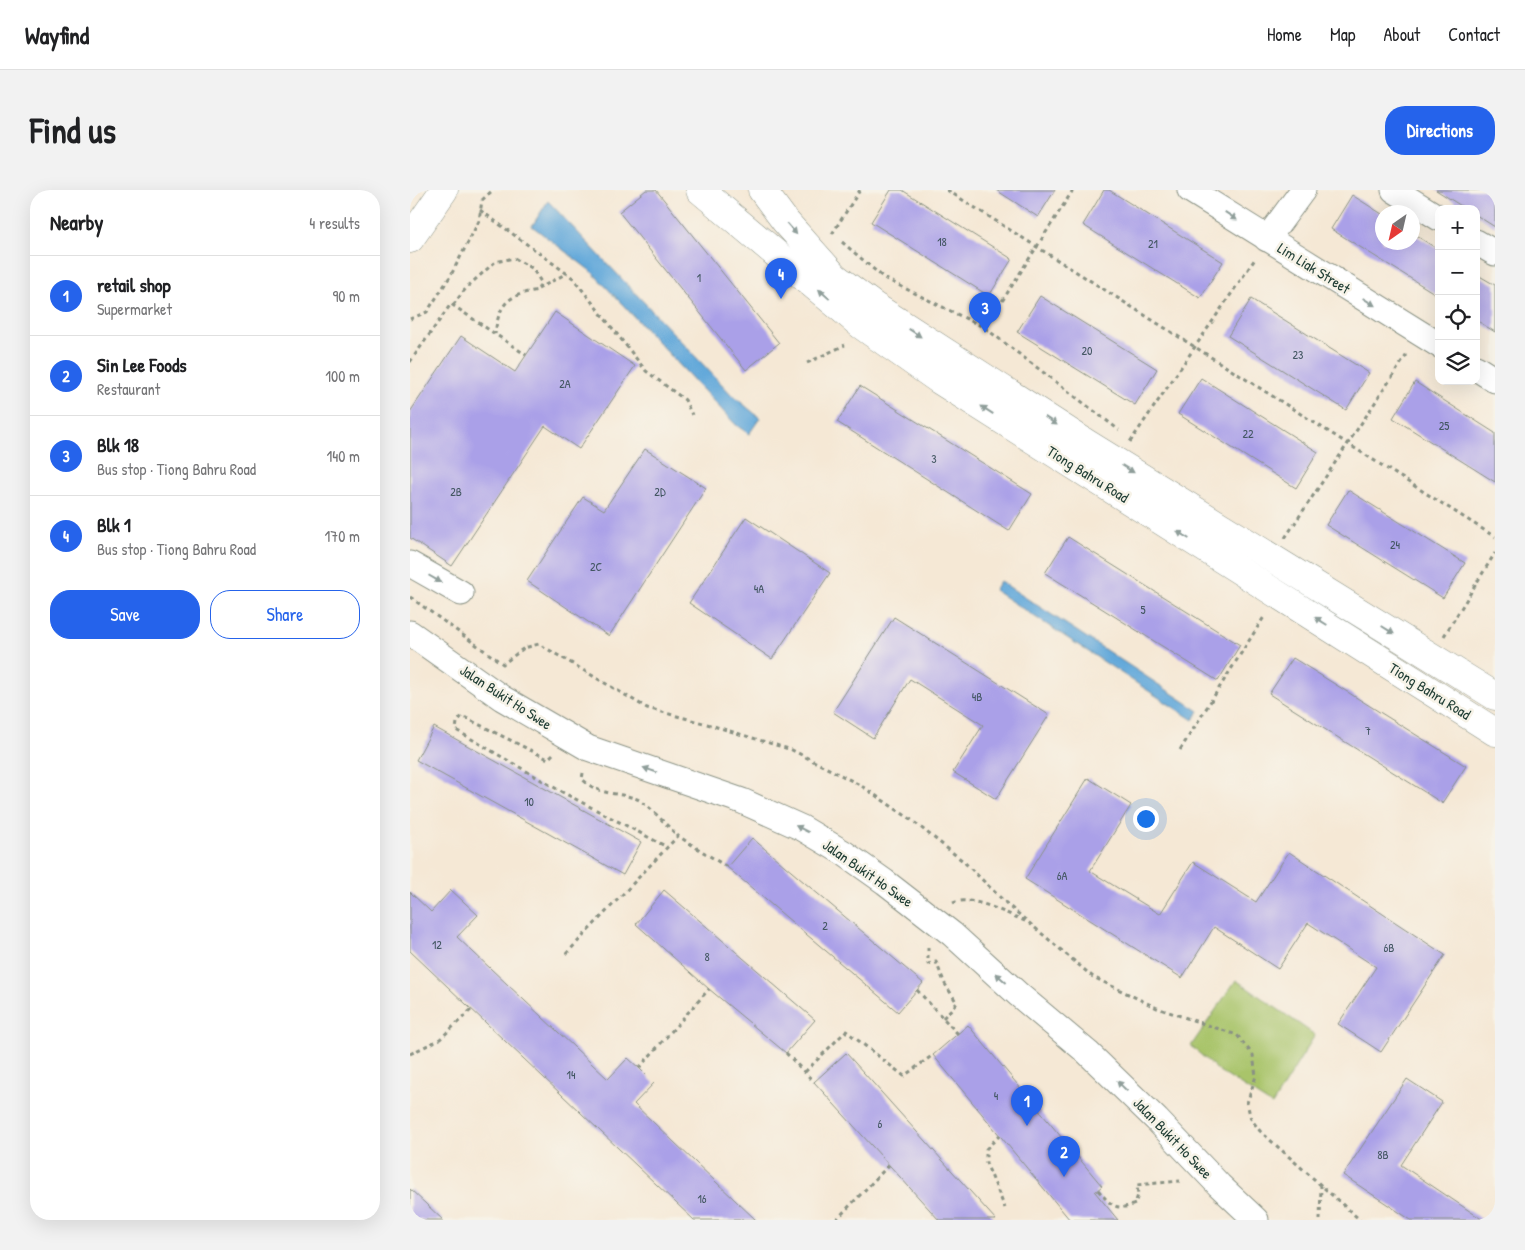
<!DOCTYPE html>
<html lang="en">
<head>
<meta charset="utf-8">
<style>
	:root { --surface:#fff; --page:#f2f2f2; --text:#202124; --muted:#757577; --line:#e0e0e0; --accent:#2563eb }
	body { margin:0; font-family:"Patrick Hand",sans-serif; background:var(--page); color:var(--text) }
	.controls { position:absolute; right:15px; top:15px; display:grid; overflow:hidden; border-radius:10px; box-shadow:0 5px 20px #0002 }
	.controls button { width:45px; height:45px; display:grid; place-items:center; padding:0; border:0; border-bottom:1px solid var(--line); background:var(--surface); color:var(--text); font:25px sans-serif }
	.compass { position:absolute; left:965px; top:15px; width:45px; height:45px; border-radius:50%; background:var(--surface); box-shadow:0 5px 20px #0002; rotate:214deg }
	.you { position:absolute; left:735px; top:628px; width:18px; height:18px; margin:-12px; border:4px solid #fff; border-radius:50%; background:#1a73e8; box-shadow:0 0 0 8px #1a73e833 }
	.badge { display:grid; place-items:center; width:32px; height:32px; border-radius:50%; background:var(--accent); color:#fff; font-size:16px; font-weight:700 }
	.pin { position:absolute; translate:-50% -41px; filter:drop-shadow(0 1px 2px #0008) }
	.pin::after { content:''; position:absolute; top:26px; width:18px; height:15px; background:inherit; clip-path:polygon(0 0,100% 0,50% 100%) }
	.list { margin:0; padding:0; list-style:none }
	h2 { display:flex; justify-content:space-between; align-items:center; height:65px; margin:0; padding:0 20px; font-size:21px }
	h2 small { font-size:16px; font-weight:400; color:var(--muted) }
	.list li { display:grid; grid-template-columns:32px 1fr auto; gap:15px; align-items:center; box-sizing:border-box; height:80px; padding:0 20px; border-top:1px solid var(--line) }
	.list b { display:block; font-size:19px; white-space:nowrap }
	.list p { margin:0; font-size:16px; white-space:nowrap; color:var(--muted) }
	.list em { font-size:16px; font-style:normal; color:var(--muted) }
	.actions { display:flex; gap:10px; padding:15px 20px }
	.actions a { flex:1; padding:11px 0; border:1px solid var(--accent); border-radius:20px; text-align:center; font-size:18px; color:var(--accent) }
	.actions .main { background:var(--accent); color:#fff }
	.icon { flex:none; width:28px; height:28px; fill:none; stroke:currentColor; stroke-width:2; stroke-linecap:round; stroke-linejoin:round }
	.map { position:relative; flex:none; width:1085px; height:1030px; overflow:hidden; border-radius:20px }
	header { display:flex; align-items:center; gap:30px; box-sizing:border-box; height:70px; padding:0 25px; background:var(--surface); border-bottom:1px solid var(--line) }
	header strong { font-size:24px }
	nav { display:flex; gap:28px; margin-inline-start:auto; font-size:18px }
	.intro { display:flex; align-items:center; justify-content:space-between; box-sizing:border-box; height:120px; padding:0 30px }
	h1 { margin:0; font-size:35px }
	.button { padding:12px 22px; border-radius:20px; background:var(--accent); color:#fff; font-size:18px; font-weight:700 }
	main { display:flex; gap:30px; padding:0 30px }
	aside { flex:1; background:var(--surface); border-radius:20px; box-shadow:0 5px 20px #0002 }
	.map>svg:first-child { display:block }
	.green { fill:#a9c46a; stroke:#64804f }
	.water { fill:#64a9da; stroke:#427387 }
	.building { fill:#aaa0e8 }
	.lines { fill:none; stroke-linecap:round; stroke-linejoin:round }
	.street-casing { stroke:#8a9284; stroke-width:27 }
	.secondary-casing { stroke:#8a9284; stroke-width:29 }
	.primary-casing { stroke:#8a9284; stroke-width:29 }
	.path { stroke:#8a9284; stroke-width:3; stroke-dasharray:4 4; stroke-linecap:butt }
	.street { stroke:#fff; stroke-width:25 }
	.secondary { stroke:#fff; stroke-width:28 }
	.primary { stroke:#fff; stroke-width:28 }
	.path-bridge { stroke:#8a9284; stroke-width:3; stroke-dasharray:4 4; stroke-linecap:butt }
	.oneway { fill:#8f9e9a }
	.labels { text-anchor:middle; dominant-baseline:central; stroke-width:5; stroke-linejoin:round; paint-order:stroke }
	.number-label { font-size:12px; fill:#425661 }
	.street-label { font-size:15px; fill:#1f3d34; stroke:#f7f3e8 }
</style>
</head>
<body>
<header>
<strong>Wayfind</strong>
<nav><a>Home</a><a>Map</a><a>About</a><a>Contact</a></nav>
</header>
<div class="intro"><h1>Find us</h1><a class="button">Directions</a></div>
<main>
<aside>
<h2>Nearby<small>4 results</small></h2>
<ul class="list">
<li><span class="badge">1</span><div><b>retail shop</b><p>Supermarket</p></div><em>90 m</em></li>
<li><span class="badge">2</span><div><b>Sin Lee Foods</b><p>Restaurant</p></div><em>100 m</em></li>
<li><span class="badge">3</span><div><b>Blk 18</b><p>Bus stop · Tiong Bahru Road</p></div><em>140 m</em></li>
<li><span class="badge">4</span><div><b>Blk 1</b><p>Bus stop · Tiong Bahru Road</p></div><em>170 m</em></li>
</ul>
<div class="actions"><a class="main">Save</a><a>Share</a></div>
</aside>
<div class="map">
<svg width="1085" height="1030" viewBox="0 0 1085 1030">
	<rect width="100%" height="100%" fill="#f7f3e8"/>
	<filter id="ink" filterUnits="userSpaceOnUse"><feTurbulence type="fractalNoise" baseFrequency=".02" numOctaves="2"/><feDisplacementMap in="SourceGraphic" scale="10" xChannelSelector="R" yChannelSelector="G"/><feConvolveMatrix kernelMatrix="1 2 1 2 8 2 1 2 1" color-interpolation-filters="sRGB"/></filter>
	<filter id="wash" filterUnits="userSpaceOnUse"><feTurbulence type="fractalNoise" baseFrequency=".0096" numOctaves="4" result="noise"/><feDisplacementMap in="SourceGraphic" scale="20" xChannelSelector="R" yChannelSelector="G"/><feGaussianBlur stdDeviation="1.12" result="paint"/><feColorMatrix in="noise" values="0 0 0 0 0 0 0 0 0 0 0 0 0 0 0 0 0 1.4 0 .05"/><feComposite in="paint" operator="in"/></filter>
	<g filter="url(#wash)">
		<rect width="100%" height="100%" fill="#f5e8d5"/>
		<path class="green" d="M826 790 905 845 862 915 809 881 781 856Z"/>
		<g class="water">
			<path d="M138 11 321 204 350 228 339 244 326 235 182 82 122 36Z"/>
			<path d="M590 391 789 521 783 530 584 400Z"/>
		</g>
		<g id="blocks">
			<g class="building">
				<path d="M236 0H246L369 153 336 180 209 22Z"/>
				<path d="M481 0H492L602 69 579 106 461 32Z"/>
				<path d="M586 0H645L628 27Z"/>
				<path d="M694 0H699L813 72 790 108 673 35Z"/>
				<path d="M1026 0H1085V37L1066 25V19H1056Z"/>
				<path d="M942 5 972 24V52H1002V43L1029 60V106L921 39Z"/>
				<path d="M1066 84 1085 95V142L1066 130Z"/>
				<path d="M630 106 747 179 725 215 607 142Z"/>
				<path d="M841 109 959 183 936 220 818 146Z"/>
				<path d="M145 122 225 176 169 259 135 236 42 376 0 348V222L51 146 105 182Z"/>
				<path d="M791 188 908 262 886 298 768 224Z"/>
				<path d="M1005 192 1085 243V292L983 228Z"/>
				<path d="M450 196 622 304 599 341 427 232Z"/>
				<path d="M235 259 296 298 199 446 117 391 173 307 194 320Z"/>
				<path d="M938 300 1055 373 1033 408 916 335Z"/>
				<path d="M336 327 420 383 362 469 279 413Z"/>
				<path d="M658 347 830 455 808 491 635 383Z"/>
				<path d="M484 427 639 525 586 609 543 582 573 535 500 489 463 548 423 522Z"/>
				<path d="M883 468 1056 576 1032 613 859 504Z"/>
				<path d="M24 537 231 652 213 685 6 570Z"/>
				<path d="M678 588 721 615 680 681 750 724 783 672 846 712 879 662 1035 765 971 862 928 834 966 777 898 733 868 779 804 737 772 788 615 689Z"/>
				<path d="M342 648 513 793 488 822 317 677Z"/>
				<path d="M41 700 68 725 47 747 198 889 218 868 229 878 244 893 224 914 346 1030H284L0 761V702L21 722Z"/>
				<path d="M254 700 405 830 376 863 299 799 226 734Z"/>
				<path d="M558 835 692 996 685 1002 708 1030H660L523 865Z"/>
				<path d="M436 863 586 1030H529L404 892Z"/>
				<path d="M997 889 1032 912 991 975 1073 1030H1001L933 985Z"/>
				<path d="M0 999 33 1030H0Z"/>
			</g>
		</g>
	</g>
	<g filter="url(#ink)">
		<use href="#blocks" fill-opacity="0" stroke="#8a9284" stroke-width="1"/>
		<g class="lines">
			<defs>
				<g id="street">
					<path d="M780 0 1029 155"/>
					<path d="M984 0 1029 28"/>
					<path d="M857 49 893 0"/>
					<path d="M1066 52 1085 63"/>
					<path d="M1066 178 1085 190"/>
					<path d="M0 374 51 403"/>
					<path d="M0 443 92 508 178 558 332 611 392 638 434 663 475 692 542 744 609 805 678 863 747 930 809 995 846 1030"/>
				</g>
				<g id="secondary">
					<path d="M290 0 451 135 529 190 1085 542"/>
					<path d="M352 0 375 31 425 87 464 116 676 253 1085 506"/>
				</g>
				<path id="primary" d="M0 49 34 0"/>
			</defs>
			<use href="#street" class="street-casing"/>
			<use href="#secondary" class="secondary-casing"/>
			<use href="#primary" class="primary-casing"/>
			<g class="path">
				<path d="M537 0 1085 347"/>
				<path d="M70 20 163 88 236 181 275 210 282 225"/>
				<path d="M422 44 450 0"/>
				<path d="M432 52 474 88 575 138 709 240"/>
				<path d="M128 99 157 83"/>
				<path d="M43 115 57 97 85 72 104 68 122 78 131 92 128 100C98 105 89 113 85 144"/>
				<path d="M0 129 17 122 41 85 69 31 72 10"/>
				<path d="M575 138 663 0"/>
				<path d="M0 172 41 114 116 165"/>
				<path d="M397 173 435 155"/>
				<path d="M720 252 845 69"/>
				<path d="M875 348 998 163"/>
				<path d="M0 407 93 474 114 458 129 454 237 518 297 534 382 560 450 595 499 628 553 671 598 715 683 787 747 818 827 845 843 865 846 886 837 913 841 929 850 941 950 1030"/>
				<path d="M1034 446 1085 363"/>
				<path d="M770 560 854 427"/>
				<path d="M143 564 138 569 52 526 47 532 46 540 152 602 257 657"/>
				<path d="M173 583 172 589C191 607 205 601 227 609 236 612 259 638 268 646"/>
				<path d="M543 713C561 704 597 724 615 731"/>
				<path d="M518 757V774L526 772 535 794 547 813 533 828"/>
				<path d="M156 764 268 646 317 677"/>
				<path d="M507 800 548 844"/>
				<path d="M376 863 404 892"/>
				<path d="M0 864 30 849 62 819"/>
				<path d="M229 878 299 799"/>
				<path d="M395 882 436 841 494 886 523 865"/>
				<path d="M590 945 576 959V973L595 1018"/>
				<path d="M688 1000C700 1014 705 1022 725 1014L728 1005 727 995 770 991"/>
				<path d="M426 1030 479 975"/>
				<path d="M910 1030 911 996"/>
			</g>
			<use href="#street" class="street"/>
			<use href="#secondary" class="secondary"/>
			<use href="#primary" class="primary"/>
			<path class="path-bridge" d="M72 10 83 0"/>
		</g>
		<defs><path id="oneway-solid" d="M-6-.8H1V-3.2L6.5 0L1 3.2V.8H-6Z" transform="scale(1.25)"/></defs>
		<g class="oneway">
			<use href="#oneway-solid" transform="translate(821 26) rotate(33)"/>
			<use href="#oneway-solid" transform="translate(382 39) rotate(49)"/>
			<use href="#oneway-solid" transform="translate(414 104) rotate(-139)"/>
			<use href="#oneway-solid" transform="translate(959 112) rotate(32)"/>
			<use href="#oneway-solid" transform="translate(505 143) rotate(33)"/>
			<use href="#oneway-solid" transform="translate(577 220) rotate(-147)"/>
			<use href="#oneway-solid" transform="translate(641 231) rotate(33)"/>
			<use href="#oneway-solid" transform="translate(718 279) rotate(32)"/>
			<use href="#oneway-solid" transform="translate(773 345) rotate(-148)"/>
			<use href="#oneway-solid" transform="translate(25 389) rotate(30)"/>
			<use href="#oneway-solid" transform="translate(911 431) rotate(-148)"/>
			<use href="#oneway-solid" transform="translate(978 440) rotate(32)"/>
			<use href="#oneway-solid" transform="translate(240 580) rotate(-161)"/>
			<use href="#oneway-solid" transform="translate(392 639) rotate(-153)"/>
			<use href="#oneway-solid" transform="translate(591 788) rotate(-138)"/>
			<use href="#oneway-solid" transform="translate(712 896) rotate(-136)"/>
		</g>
	</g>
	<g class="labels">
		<g class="number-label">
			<text x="532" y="51">18</text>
			<text x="743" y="53">21</text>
			<text x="289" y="87">1</text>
			<text x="677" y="160">20</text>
			<text x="888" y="164">23</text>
			<text x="155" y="193">2A</text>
			<text x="1034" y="235">25</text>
			<text x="838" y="243">22</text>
			<text x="524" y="268">3</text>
			<text x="46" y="301">2B</text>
			<text x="250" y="301">2D</text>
			<text x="985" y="354">24</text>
			<text x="186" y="376">2C</text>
			<text x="349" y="398">4A</text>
			<text x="733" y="419">5</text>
			<text x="567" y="506">4B</text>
			<text x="958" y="540">7</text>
			<text x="119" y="611">10</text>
			<text x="652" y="685">6A</text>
			<text x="415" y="735">2</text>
			<text x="27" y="754">12</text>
			<text x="979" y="757">6B</text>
			<text x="297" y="766">8</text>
			<text x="161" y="884">14</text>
			<text x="586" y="905">4</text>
			<text x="470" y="933">6</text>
			<text x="973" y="964">8B</text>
			<text x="292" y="1008">16</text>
		</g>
		<g class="street-label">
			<text transform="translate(904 78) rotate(32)">Lim Liak Street</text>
			<text transform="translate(678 284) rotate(32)">Tiong Bahru Road</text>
			<text transform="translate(1020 501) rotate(32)">Tiong Bahru Road</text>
			<text transform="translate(96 507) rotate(33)">Jalan Bukit Ho Swee</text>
			<text transform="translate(458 683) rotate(35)">Jalan Bukit Ho Swee</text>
			<text transform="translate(763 948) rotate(46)">Jalan Bukit Ho Swee</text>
		</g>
	</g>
</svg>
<div class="controls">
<button>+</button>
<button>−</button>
<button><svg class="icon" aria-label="locate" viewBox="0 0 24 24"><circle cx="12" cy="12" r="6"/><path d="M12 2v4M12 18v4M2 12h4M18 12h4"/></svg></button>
<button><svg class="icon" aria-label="layers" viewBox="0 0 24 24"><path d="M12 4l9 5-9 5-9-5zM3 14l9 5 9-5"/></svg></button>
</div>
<svg class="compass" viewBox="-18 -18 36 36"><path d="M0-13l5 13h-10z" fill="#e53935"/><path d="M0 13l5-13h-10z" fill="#757577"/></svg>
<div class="you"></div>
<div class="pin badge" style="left:617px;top:936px">1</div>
<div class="pin badge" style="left:654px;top:987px">2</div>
<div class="pin badge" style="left:575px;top:143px">3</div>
<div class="pin badge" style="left:371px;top:109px">4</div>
</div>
</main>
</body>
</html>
